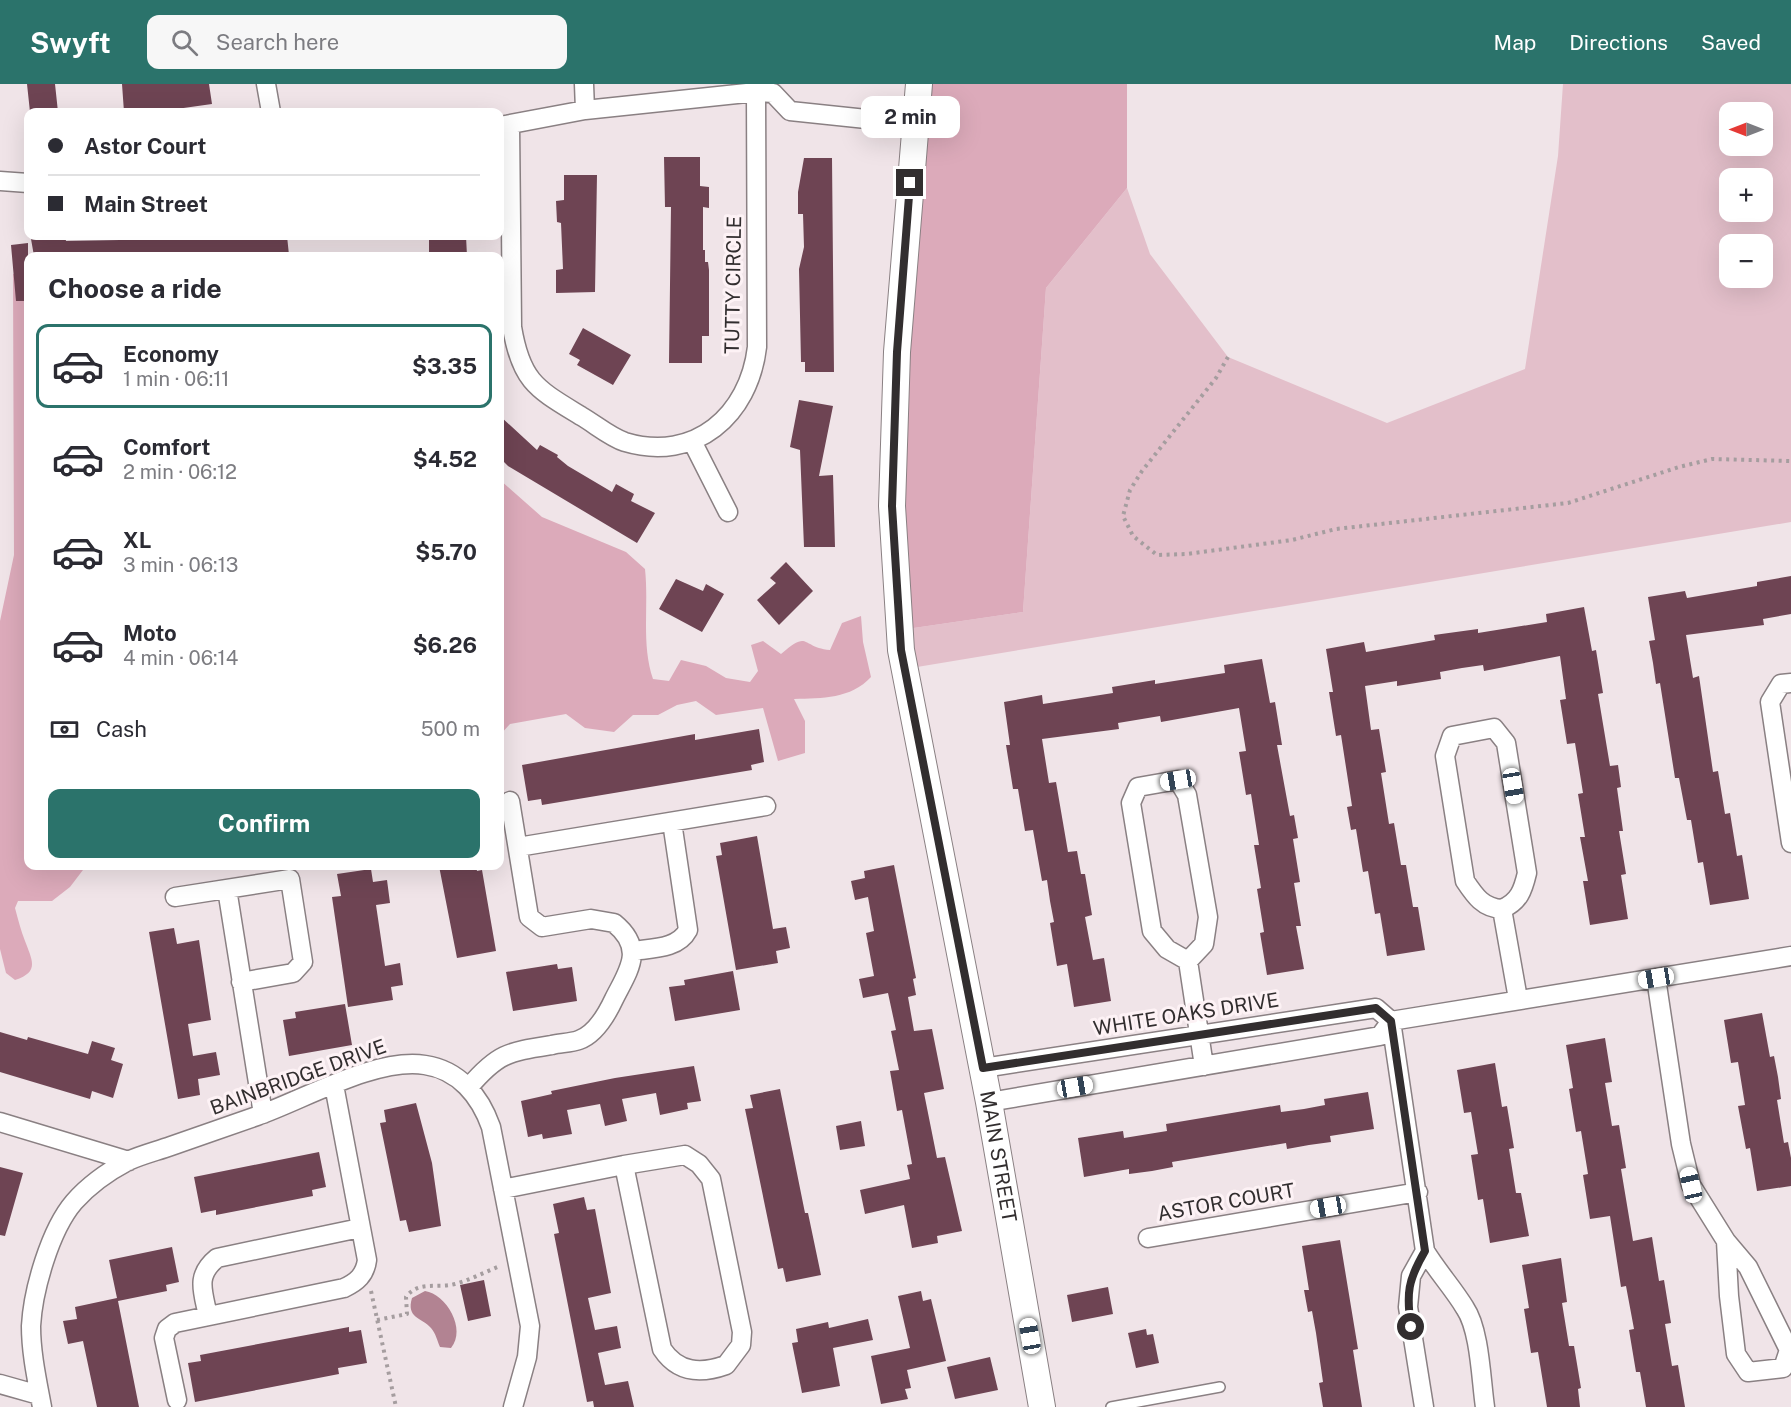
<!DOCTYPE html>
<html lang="en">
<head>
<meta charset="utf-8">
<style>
	:root { --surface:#fff; --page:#f7f7f7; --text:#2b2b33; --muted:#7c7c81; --line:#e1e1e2; --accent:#2b736b }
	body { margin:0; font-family:"Public Sans",sans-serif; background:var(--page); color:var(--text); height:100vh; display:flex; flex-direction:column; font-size:22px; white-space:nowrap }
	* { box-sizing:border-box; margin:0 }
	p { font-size:20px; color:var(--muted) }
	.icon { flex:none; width:33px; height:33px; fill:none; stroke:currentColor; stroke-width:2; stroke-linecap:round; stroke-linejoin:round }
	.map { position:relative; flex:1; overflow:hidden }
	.drawer { position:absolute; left:24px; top:168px; width:480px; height:618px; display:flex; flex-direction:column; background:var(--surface); border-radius:12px; box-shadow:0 6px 24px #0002 }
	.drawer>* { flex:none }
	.banner { position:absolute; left:24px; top:24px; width:480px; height:132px; border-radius:12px; box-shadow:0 6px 24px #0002; display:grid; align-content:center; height:132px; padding:0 24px; background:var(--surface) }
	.needle { width:39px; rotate:270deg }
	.fabs { position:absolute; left:1719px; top:18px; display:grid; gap:12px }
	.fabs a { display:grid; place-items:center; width:54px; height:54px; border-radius:12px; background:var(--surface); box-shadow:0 6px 24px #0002; font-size:30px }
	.end { position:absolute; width:27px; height:27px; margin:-14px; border:8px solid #322e2f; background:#fff; box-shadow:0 0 0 3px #fff }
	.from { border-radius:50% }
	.bubble { position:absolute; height:42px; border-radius:12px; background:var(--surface); box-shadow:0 6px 24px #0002; font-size:20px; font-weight:700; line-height:42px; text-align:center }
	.car { position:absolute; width:18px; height:36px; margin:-18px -9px; border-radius:8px; box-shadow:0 0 4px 2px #0007; background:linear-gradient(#fff 24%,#345 0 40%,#fff 0 76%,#345 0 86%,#fff 0) }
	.banner b { display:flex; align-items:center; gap:21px; height:57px; font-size:22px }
	.banner b+b { border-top:2px solid var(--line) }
	.banner i { width:15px; height:15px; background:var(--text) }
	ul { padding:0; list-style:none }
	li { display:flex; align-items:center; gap:18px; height:84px; margin:0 12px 9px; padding:0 12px; border:3px solid transparent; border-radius:12px }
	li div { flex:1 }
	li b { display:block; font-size:22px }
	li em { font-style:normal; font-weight:700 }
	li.current { border-color:var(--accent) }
	li>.icon { width:54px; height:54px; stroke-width:1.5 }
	h2 { padding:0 24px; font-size:27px; line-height:72px }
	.pay { display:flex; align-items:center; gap:15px; height:66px; padding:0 24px; font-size:22px }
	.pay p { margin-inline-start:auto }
	.primary-button { display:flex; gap:12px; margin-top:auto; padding:12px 24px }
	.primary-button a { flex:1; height:69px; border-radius:12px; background:var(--accent); color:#fff; font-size:24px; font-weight:700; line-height:69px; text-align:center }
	header { display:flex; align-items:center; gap:36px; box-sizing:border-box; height:84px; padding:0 30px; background:var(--accent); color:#fff }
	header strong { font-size:28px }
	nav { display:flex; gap:33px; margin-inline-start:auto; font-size:21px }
	.search { width:420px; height:54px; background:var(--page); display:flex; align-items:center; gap:15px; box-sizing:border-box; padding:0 21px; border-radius:12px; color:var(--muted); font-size:22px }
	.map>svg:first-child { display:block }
	.green { fill:#e3bfca; fill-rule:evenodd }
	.forest { fill:#dcaaba }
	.water { fill:#b28392 }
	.building { fill:#6e4453 }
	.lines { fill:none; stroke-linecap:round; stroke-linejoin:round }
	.lane-casing { stroke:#8a8083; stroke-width:12 }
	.street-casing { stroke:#8a8083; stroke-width:21 }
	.secondary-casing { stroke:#8a8083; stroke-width:28 }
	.path { stroke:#a59d9f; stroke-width:4; stroke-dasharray:3 4.5; stroke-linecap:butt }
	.lane { stroke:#fff; stroke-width:9 }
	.street { stroke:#fff; stroke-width:18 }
	.secondary { stroke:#fff; stroke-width:26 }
	.route { stroke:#322e2f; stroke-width:8 }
	.labels { text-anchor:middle; stroke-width:6; stroke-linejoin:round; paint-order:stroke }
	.street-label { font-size:20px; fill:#322e2f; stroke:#fdf2f5 }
</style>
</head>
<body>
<header>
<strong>Swyft</strong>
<div class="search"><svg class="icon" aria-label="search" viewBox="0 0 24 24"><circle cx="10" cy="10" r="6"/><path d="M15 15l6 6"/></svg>Search here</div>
<nav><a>Map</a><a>Directions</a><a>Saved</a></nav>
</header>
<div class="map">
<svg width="1791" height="1323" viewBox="0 0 1791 1323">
	<rect width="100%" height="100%" fill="#f0e4e8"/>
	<path class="green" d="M1563,0h228v438l-886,147 -5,-39 123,-18 23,-324 81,-100 23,66 78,103 159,66 138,-54 33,-213zM1730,28h32v34h-32zM1730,94h32v34h-32zM1730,160h32v34h-32z"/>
	<path class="forest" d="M919,0h208v104l-81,100 -23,324 -123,18 -8,-124z
		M28,188v594h58l-16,21 -18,14h-34l-3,7c3,11 6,23 10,33 7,19 15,31 -10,39l-9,-7 -6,-24v-328l14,-66 -1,-281z
		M500,396l42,37 84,35 19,17c4,37 -4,75 8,110l16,2 12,-21 25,6 20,12 24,4 8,-11 -7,-26 12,-4 18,13c29,-25 19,-7 49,-4l12,-27 19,-7 2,26 8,35c-20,22 -49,21 -77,22l11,22v32l-27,8 -15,-53 -47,7 -20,-14 -19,4 -19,10h-25l-19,17 -29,-4 -19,-14 -56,10 -10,11z"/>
	<path class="water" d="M425,1207c21,3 42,38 26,57l-11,-1c-3,-7 -4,-13 -9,-19 -10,-11 -25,-10 -19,-30z"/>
	<path class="building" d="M27,0h28l3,28h-28z
		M122,0h87l3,20 -57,8h-31z
		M664,73h36v29l9,1v21l-6,-1v43h2v12h3l1,8v66h-7v27h-33l2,-156h-6z
		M804,74h28l2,214h-29v-10h-4l-2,-93 5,-22 -1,-33h-5v-22z
		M564,91h33l-2,117 -39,1v-23l7,-1 -2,-46 -4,-1 -1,-21 8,-1z
		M43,152h22l1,5 54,-1v-4h167l2,19 -255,1 -3,-17 13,-1z
		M429,152h37l1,20h-38z
		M28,159v58h-12l-5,-56z
		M583,244l48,27 -18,30 -36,-20 3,-5 -11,-6z
		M799,316l34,6 -14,70 14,-1 2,72h-31l-4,-97 -10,-3z
		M500,332l37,34 3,-5 18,10 -1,2 11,9 44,26 4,-8 18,10 -3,7 24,12 -18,30 -129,-77 -8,-8z
		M786,478l27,29 -34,34 -22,-25 19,-17 -6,-5z
		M1791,492v38l-28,5 1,6 -78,10 7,43 6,-2 14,96 5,-1 7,43 5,-1 7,43 5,-1 7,44 -39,6 -7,-43 -5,1 -7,-43h-4l-8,-42h-4l-15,-95 -4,1 -3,-21 -4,-22 6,-1 -7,-43 37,-6 2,7 70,-12v-4z
		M676,495l27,12 3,-7 18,10 -22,38 -43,-23z
		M1584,523l8,44 4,-1 7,43 -5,1 12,72 8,-1 3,22 -4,1 6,43h-4l7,43 -5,1 7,44 -38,6 -7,-44h5l-8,-44h5l-7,-43 5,-1 -8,-50 -8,1 -7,-44 6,-1 -6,-43 -76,15 -1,-6 -21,3 -22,4 1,7 -44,7v-5l-32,5 6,44 8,-1 7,43 -5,1 8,51 5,-1 7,42h5l7,42h5l7,43 -38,6 -7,-43 -5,1 -7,-43 -5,1 -7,-43 -5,1 -4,-23 5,-1 -11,-71 -5,1 -7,-44h4l-7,-43 38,-7 2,10 69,-12 -1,-5 44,-6v4l69,-11 -1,-8z
		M1262,575l8,44 5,-1 7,43h-5l4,22 9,49 4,-1 4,23 -5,1 7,43 -6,1 7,43h-5l8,43 -37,6 -7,-42 4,-1 -7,-43 4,-1 -7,-43h5l-8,-51 -5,1 -7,-43 7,-1 -7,-43 -78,14 -1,-6 -42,7 1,6 -77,10 7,44 7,-1 12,70 9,-1 4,23h4l7,41 -7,2 8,43 11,-2 7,43 -37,6 -7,-43 -10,2 -7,-43 4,-1 -4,-21 -3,-21 -5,1 -9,-51 -8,1 -7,-42h-5l-7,-44h4l-6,-43 38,-7 1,9 70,-11 -1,-6 43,-7v4l70,-11 -1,-8z
		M759,645l5,33 -13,3 1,5 -210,35 -1,-6 -13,2 -6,-36 173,-31v6z
		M757,752l16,93 13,-2 4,21 -14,3 2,12 -42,7 -20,-114 6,-1 -2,-12z
		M894,781l22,113 -3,1 3,16 -8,2 6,34 18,-2 12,60 -20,4 13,65 8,-1 17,74 -25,5 1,7 -26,5 -8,-43 -39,9 -5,-24 50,-11 -3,-14 5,-1 -10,-54 -5,1 -7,-40 9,-1 -8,-39 5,-1 -8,-37 -25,5 -4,-19 15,-3 -8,-43 8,-2 -6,-34 -13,3 -4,-19 14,-3 -1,-7z
		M439,782h37l1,5 5,-1 14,81 -39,7z
		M371,785l2,13 14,-2 3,23 -14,2 9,61 15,-3 3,22 -12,2 2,13 -45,7 -16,-110 9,-1 -4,-22z
		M174,844l3,16 22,-4 12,80 -23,4 5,32 23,-4 4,23 -22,4 2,16 -22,4 -29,-167z
		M557,880l1,5 14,-2 5,34 -64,10 -7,-39z
		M733,887l7,39 -65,11 -6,-34 16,-2 -1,-5z
		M345,920l7,41 -63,11 -6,-36 13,-2 -1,-6z
		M1762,929l8,44 4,-1 4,21 3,22 -4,1 7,43 4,-1 3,16v28l-34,5 -7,-43 -4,1 -8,-43 7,-1 -7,-43 -7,1 -7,-43z
		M0,948l27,8 1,-3 60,17 4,-13 23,7 -4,12 12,4 -10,34 -21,-7 -2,8 -90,-27z
		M1605,954l7,44 -7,1 7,43 7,-1 7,43 -5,1 12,72 19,-4 7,44 5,-1 7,43 -6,1 7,42 6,-1 7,42h-39l-6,-35h-4l-7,-42 5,-1 -8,-43 -5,1 -11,-71 -20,3 -7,-44 5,-1 -7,-43 -5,1 -7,-43 4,-1 -7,-43z
		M1495,979l7,44 5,-1 7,42 -5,1 7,44h5l8,43 -39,7 -7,-44 -5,1 -7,-45 7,-1 -7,-42 -7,1 -7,-43z
		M694,982l7,35 -14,2 1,6 -28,6 -4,-22 -34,6 5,22 -22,5 -5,-22 -33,6 5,24 -29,5 -1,-5 -14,3 -7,-36 31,-7 -1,-3 64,-13z
		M780,1005l25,124h3l13,62 -35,7 -3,-14 -5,1 -33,-160 8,-1 -3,-13z
		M1368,1008l6,37 -44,7 1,6 -22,3 -22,4 -1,-6 -114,19 1,5 -21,4 -23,3v-5l-45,8 -6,-39 45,-7 1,7 43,-7 -1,-7 114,-19 1,7 23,-3 21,-4 -1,-6z
		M416,1019l16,60 9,63 -32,6 -3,-12 -6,1 -20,-98 6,-1 -2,-12z
		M861,1037l4,25 -25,4 -4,-24z
		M319,1068l7,35 -14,3 1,6 -97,19v-5l-15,3 -7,-36z
		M0,1083l23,6 -18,63 -5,-1z
		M584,1113l3,13 8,-1 16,84 -23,5 7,32 22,-4 4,22 -23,5 7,32 23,-4 6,26h-40l-1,-6 -6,1 -33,-168 5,-1 -6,-29z
		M1340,1156l18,109 -5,1 9,57h-39l-4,-24 4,-1 -7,-49 -4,-22 -4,1 -4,-22h5l-7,-44z
		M172,1163l7,35 -13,3 1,6 -49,10 21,106h-42l-14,-66 -15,3 -5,-23 14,-2 -2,-12 42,-9 -8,-38z
		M1561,1174l6,44 -5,1 7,43h5l7,42 -3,1 2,18h-33l-9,-55 -7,1 -7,-44 5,-1 -7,-43z
		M484,1196l7,36 -23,5 -8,-36z
		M1108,1203l5,27 -41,8 -5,-27z
		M921,1207l2,10 8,-2 15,62 -39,9 4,18 -6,1 3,10 -27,5 -10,-48 39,-8 -12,-52z
		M868,1235l5,21 -40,8 7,38 -38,7 -10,-50 6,-1 -2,-13 32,-7 1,6z
		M349,1243v5l12,-2 6,33 -29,5 1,6 -144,28 -7,-39 13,-2 -1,-6z
		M1146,1245l1,6 6,-1 6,29 -23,5 -8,-35z
		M990,1273l8,33 -43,9 -8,-32z"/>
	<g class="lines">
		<defs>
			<path id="lane" d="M1111,1323l109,-20"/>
			<path id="street" d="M266,0l5,28
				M584,0l1,26
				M510,40l2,203c9,55 25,62 69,89 14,8 29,21 44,26 70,21 124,-27 132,-95l-1,-255
				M500,42l85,-16 171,-18 17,1 17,18 124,13
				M0,97l28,2
				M692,357l36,71
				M1791,599l-10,1 -11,18 21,141
				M518,763l248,-41
				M227,805l36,225
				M175,813l115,-18 13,83 -10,11 -52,9
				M1502,825c17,-7 21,-19 25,-36l-21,-130 -12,-15 -42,8 -7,20 20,125c10,15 18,27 37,28l16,90
				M632,867c21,-3 46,-2 56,-21l-16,-108
				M1188,877l16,-17 4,-27 -21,-122 -9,-15 -40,7 -7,16 21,128 15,18 21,12 16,105
				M1656,894l25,166 10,41 35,56 22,26 41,83 -6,18 -35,4 -12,-18 -7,-58 -3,-55
				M983,984l393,-60 15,13 -11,15 -391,66
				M469,1003c29,-34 39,-35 83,-42 8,-2 19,-2 27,-5 17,-6 28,-26 35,-41 14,-28 32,-50 0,-76l-23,-4 -49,8 -13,-10 -19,-116
				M0,1038l129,39
				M503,1105l121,-24 38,184c16,24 39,25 64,16l15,-20 1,-13 -31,-153 -12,-15 -14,-9 -61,10
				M1148,1154l270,-46
				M208,1232c-5,-25 -13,-40 9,-58l143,-30
				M0,1300l39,11
				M177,1316l-13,-62 3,-9 8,-6 169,-35c13,-6 21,-13 23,-28l-33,-175
				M42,1323c-5,-27 -11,-54 -11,-81 2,-36 19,-96 43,-124 14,-16 35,-31 54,-41 13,-6 29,-10 43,-15 29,-10 57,-20 86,-30 46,-16 119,-59 168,-51 34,5 55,31 66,62l39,199 -3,31 -14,50
				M1424,1323l-16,-100 3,-31 14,-25
				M1485,1323c-4,-27 -5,-77 -20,-99 -12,-20 -28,-37 -40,-57l-34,-230 400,-65"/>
			<g id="secondary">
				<path id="s1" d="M919,0l-22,268 -5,154 9,144 88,452 53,305"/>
			</g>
		</defs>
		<use href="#lane" class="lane-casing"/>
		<use href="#street" class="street-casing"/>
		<use href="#secondary" class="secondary-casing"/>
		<path class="path" d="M1228,273l-12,21 -74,93 -12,19 -7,26 10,20 24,19 30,-1 105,-14 44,-11 232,-26 111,-36 33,-8 79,2
			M371,1207l25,116
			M377,1236l30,-6 -1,-17c13,-17 31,-8 49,-13 15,-4 30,-12 45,-18"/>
		<use href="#lane" class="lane"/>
		<use href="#street" class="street"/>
		<use href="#secondary" class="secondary"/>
	</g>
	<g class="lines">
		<path class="route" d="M910,99l-13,169 -5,154 9,144 82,418 393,-60 15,13 34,230c-17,29 -19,42 -14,76"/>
	</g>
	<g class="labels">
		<g class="street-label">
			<text transform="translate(733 201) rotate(-89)" y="7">TUTTY CIRCLE</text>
			<text transform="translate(1186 930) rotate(-9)" y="7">WHITE OAKS DRIVE</text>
			<text transform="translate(298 993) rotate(-20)" y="7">BAINBRIDGE DRIVE</text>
			<text dy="7" stroke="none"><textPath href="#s1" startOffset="1083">MAIN STREET</textPath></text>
			<text transform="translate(1226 1118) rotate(-10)" y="7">ASTOR COURT</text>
		</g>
	</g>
</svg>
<div class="fabs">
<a><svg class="needle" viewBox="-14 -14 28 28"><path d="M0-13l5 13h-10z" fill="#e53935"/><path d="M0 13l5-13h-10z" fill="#7c7c81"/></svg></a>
<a>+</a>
<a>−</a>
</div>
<i class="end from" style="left:1411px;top:1243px"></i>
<i class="end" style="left:910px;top:99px"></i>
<div class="bubble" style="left:861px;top:12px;width:99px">2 min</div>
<i class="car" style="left:1178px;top:696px;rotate:260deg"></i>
<i class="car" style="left:1513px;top:702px;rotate:171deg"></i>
<i class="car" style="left:1656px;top:894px;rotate:261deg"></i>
<i class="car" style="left:1075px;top:1003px;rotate:80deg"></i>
<i class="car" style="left:1691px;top:1101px;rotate:347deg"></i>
<i class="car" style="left:1328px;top:1123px;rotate:260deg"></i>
<i class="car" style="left:1030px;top:1252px;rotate:350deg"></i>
<div class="banner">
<b><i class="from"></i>Astor Court</b>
<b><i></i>Main Street</b>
</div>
<section class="drawer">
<h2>Choose a ride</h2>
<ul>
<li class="current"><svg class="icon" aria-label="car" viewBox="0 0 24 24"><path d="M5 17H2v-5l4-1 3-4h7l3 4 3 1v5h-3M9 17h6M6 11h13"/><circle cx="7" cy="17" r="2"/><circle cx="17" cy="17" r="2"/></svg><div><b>Economy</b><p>1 min · 06:11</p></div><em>$3.35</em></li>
<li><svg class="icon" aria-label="car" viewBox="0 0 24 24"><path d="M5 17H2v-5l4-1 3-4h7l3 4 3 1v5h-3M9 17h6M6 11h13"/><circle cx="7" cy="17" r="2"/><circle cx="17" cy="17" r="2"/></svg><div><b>Comfort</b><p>2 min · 06:12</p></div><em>$4.52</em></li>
<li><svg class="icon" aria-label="car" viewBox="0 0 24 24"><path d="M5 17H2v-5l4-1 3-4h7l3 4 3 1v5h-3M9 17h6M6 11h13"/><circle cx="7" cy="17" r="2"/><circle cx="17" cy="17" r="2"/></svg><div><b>XL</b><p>3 min · 06:13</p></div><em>$5.70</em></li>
<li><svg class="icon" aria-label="car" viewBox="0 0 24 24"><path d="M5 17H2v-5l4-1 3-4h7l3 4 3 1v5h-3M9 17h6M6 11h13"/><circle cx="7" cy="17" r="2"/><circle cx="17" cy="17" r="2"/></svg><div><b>Moto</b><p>4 min · 06:14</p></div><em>$6.26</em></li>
</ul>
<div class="pay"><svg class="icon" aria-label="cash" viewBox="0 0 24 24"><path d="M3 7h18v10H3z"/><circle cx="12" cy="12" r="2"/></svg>Cash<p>500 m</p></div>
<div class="primary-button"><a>Confirm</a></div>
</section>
</div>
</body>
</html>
